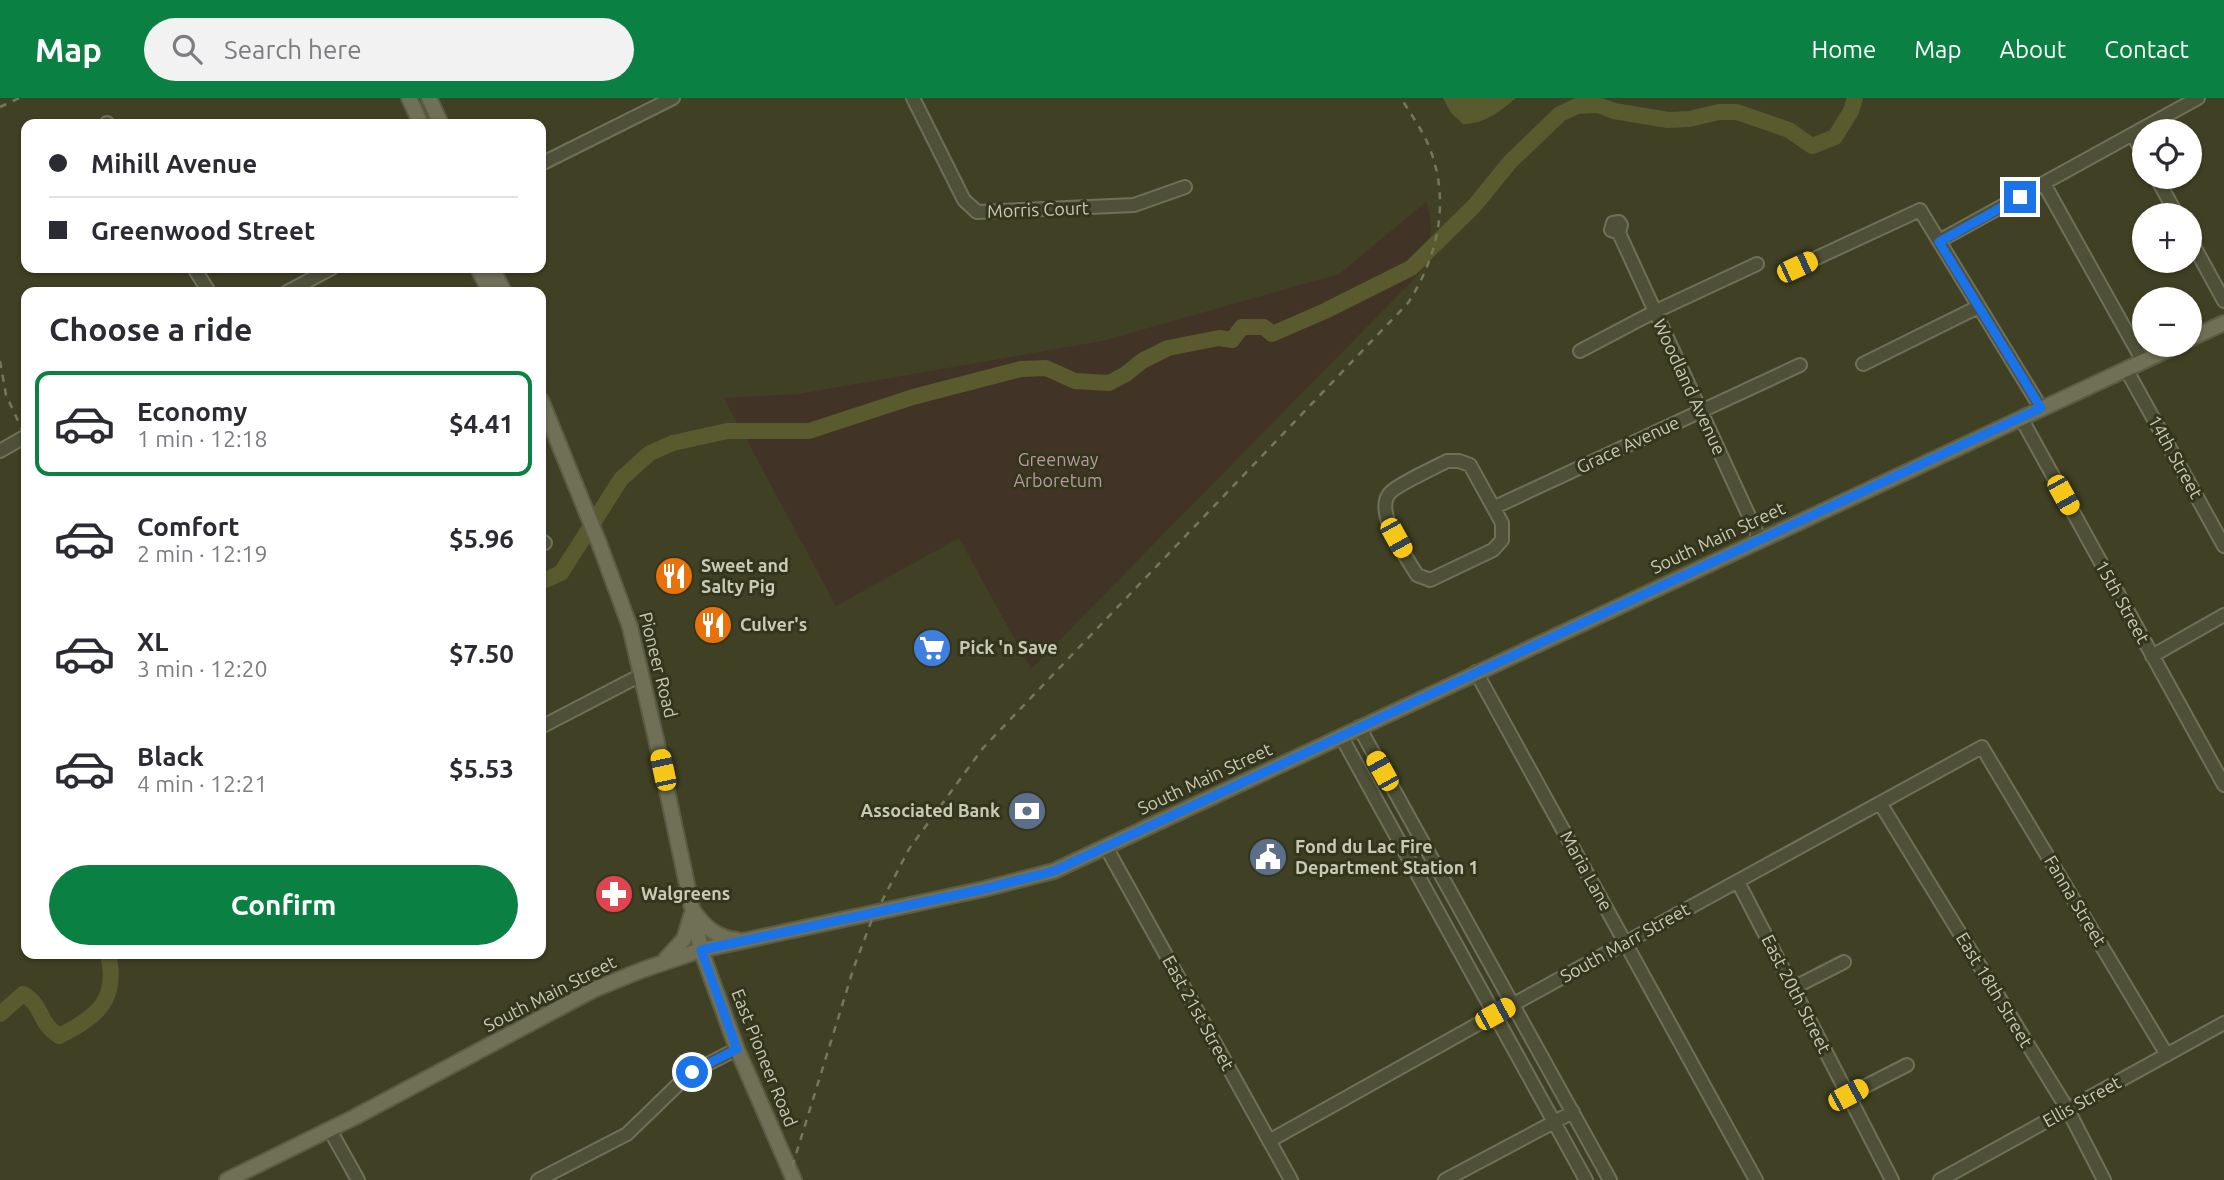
<!DOCTYPE html>
<html lang="en">
<head>
<meta charset="utf-8">
<style>
	:root { --surface:#fff; --page:#f2f2f3; --text:#2b2b33; --muted:#7c7c81; --line:#e1e1e2; --accent:#0b8043 }
	body { margin:0; font-family:Ubuntu,sans-serif; background:var(--page); color:var(--text); height:100vh; display:flex; flex-direction:column; font-size:26px; white-space:nowrap }
	* { box-sizing:border-box; margin:0 }
	p { font-size:23px; color:var(--muted) }
	.icon { flex:none; width:38px; height:38px; fill:none; stroke:currentColor; stroke-width:2; stroke-linecap:round; stroke-linejoin:round }
	.map { position:relative; flex:1; overflow:hidden }
	.details { position:absolute; left:21px; top:189px; width:525px; height:672px; display:flex; flex-direction:column; background:var(--surface); border-radius:14px; box-shadow:0 2px 5px #0004 }
	.details>* { flex:none }
	.hud { position:absolute; left:21px; top:21px; width:525px; height:154px; border-radius:14px; box-shadow:0 2px 5px #0004; display:grid; align-content:center; height:154px; padding:0 28px; background:var(--surface) }
	.tools { position:absolute; left:2132px; top:21px; display:grid; gap:14px }
	.tools a { display:grid; place-items:center; width:70px; height:70px; border-radius:50%; background:var(--surface); box-shadow:0 2px 5px #0004; font-size:35px }
	.end { position:absolute; width:32px; height:32px; margin:-16px; border:9px solid #1a73e8; background:#fff; box-shadow:0 0 0 4px #fff }
	.from { border-radius:50% }
	.car { position:absolute; width:21px; height:42px; margin:-21px -10px; border-radius:9px; box-shadow:0 0 5px 2px #0007; background:linear-gradient(#f5c518 24%,#345 0 40%,#f5c518 0 76%,#345 0 86%,#f5c518 0) }
	.hud b { display:flex; align-items:center; gap:24px; height:66px; font-size:26px }
	.hud b+b { border-top:2px solid var(--line) }
	.hud i { width:18px; height:18px; background:var(--text) }
	ul { padding:0; list-style:none }
	li { display:flex; align-items:center; gap:21px; height:105px; margin:0 14px 10px; padding:0 14px; border:4px solid transparent; border-radius:14px }
	li div { flex:1 }
	li b { display:block; font-size:26px }
	li em { font-style:normal; font-weight:600 }
	li.on { border-color:var(--accent) }
	li>.icon { width:63px; height:63px; stroke-width:1.5 }
	h2 { padding:0 28px; font-size:32px; line-height:84px }
	.cta { display:flex; gap:14px; margin-top:auto; padding:14px 28px }
	.cta a { flex:1; height:80px; border-radius:42px; background:var(--accent); color:#fff; font-size:28px; font-weight:600; line-height:80px; text-align:center }
	header { display:flex; align-items:center; gap:42px; box-sizing:border-box; height:98px; padding:0 35px; background:var(--accent); color:#fff }
	header strong { font-size:33px }
	nav { display:flex; gap:38px; margin-inline-start:auto; font-size:24px }
	.search { width:490px; height:63px; background:var(--page); display:flex; align-items:center; gap:18px; box-sizing:border-box; padding:0 24px; border-radius:38px; color:var(--muted); font-size:26px }
	.map>svg:first-child { display:block }
	.green { fill:#413426 }
	.water { fill:#595a2d }
	.lines { fill:none; stroke-linecap:round; stroke-linejoin:round }
	.river { stroke:#595a2d; stroke-width:16 }
	.minor-casing { stroke:#6f7059; stroke-width:16 }
	.major-casing { stroke:#5b5c44; stroke-width:18 }
	.minor { stroke:#4f5038; stroke-width:12 }
	.major { stroke:#6f7056; stroke-width:14 }
	.rail { stroke:#76775a; stroke-width:2.5; stroke-dasharray:7 7; stroke-linecap:butt }
	.route { stroke:#1a73e8; stroke-width:9 }
	.labels { text-anchor:middle; stroke-width:6; stroke-linejoin:round; paint-order:stroke }
	.street-label { font-size:18px; fill:#c9cab4; stroke:#34351d }
	.park-label { font-size:18px; fill:#ba97a3; stroke:#34351d }
	.poi-label { font-size:18px; font-weight:bold; fill:#c9cab4; stroke:#34351d; text-anchor:start }
</style>
</head>
<body>
<header>
<strong>Map</strong>
<div class="search"><svg class="icon" aria-label="search" viewBox="0 0 24 24"><circle cx="10" cy="10" r="6"/><path d="M15 15l6 6"/></svg>Search here</div>
<nav><a>Home</a><a>Map</a><a>About</a><a>Contact</a></nav>
</header>
<div class="map">
<svg width="2224" height="1082" viewBox="0 0 2224 1082">
	<rect width="100%" height="100%" fill="#404024"/>
	<path class="green" d="M1426,104c10,25 4,58 -13,78l-382,389 -72,-131 -123,68 -112,-208 74,-4 304,-53 237,-67z"/>
	<path class="water" d="M1443,0h73c-19,15 -29,25 -53,26l-12,-11z"/>
	<g class="lines">
		<path class="river" d="M541,484l20,-9 60,-94 29,-26 23,-10 54,-12h82l104,-34 108,-28 25,-1 29,13 34,2 17,-9 16,-13 26,-13 51,-10 13,2 10,-13h22l8,7 53,-23 86,-43 64,-63 35,-43 50,-48 17,-8 21,-1 16,6 54,9 21,-1 30,-7h18l52,18 23,16 23,-9 16,-26 4,-13
			M0,916l23,-20c21,12 15,29 36,42 38,-19 60,-36 49,-82"/>
		<defs>
			<path id="minor" d="M913,0l51,102 13,12 157,-7 51,-18
				M107,25l1,1
				M2133,37l11,20
				M541,66l132,-66
				M2156,79l21,38
				M2044,86l99,177
				M1619,135l-8,-3 2,-7 6,-1 2,3 -2,8 141,307
				M2189,139l35,64
				M1939,143l259,-143
				M1797,169l123,-57 121,198
				M194,170l15,24
				M287,194l45,-24
				M1580,253l74,-39 103,-48
				M1863,266l115,-57
				M2126,271l98,177
				M2021,320l203,367
				M0,353l26,-15
				M1447,363h12l11,4 32,58v17l-9,10 -63,30 -13,-5c-10,-17 -44,-64 -27,-82 6,-8 46,-26 57,-32z
				M1495,409l305,-142
				M541,442l4,3
				M2152,558l72,-41
				M1476,574l280,508
				M541,629l100,-52
				M1359,629l251,453
				M1341,638l245,444
				M1880,705l188,307 36,70
				M1106,749l185,333
				M1738,784l154,298
				M1793,890l51,-26
				M1848,997l59,-30
				M330,1032l28,50
				M1269,1043l243,-136 470,-258 185,308
				M538,1082l89,-46 63,-61 47,-24
				M1445,1082l128,-68
				M1940,1082l284,-157"/>
			<path id="major" d="M409,0l12,26
				M429,0l12,26
				M478,170l12,24
				M492,170l12,24
				M2189,241l35,-16
				M541,302l58,143 31,84 26,112 45,211 36,99 57,131
				M694,814c11,15 23,26 43,28
				M665,862l19,-21 7,-23
				M227,1082l128,-63 238,-127 49,-20 59,-20 283,-61 70,-18 1124,-526"/>
		</defs>
		<use href="#minor" class="minor-casing"/>
		<use href="#major" class="major-casing"/>
		<use href="#minor" class="minor"/>
		<use href="#major" class="major"/>
		<path class="rail" d="M0,9l19,-9
			M0,263l6,34 20,43
			M788,1082l66,-213 17,-45 38,-73 74,-101 425,-445c31,-48 43,-105 20,-159 -7,-16 -18,-31 -27,-46"/>
	</g>
	<g class="lines">
		<path class="route" d="M692,974l45,-23 -36,-99 283,-61 70,-18 987,-463 -102,-166 81,-45"/>
	</g>
	<defs>
		<symbol id="restaurant-disc" viewBox="-11 -11 22 22"><circle r="9.5" fill="#e8710a" stroke="#34351d"/><path d="M-5-6h1v4h1v-4h1v4h1v-4h1v5L-1.5 .5V6h-2V.5L-5-1ZM5-6V6H3V1.5H1.5Q1.5-4 5-6Z" fill="#fff"/></symbol>
		<symbol id="supermarket-disc" viewBox="-11 -11 22 22"><circle r="9.5" fill="#3f7fe0" stroke="#34351d"/><path d="M-6-5.5h2.5l.6 2H6L4.5 2H-2.5L-4.4-4H-6ZM-1.5 3.2a1.3 1.3 0 1 0 .1 0ZM3 3.2a1.3 1.3 0 1 0 .1 0Z" fill="#fff"/></symbol>
		<symbol id="bank-disc" viewBox="-11 -11 22 22"><circle r="9.5" fill="#5c6f8a" stroke="#34351d"/><path d="M-6-4H6V4H-6ZM0-2.3a2.3 2.3 0 1 0 0 4.6a2.3 2.3 0 1 0 0-4.6Z" fill="#fff"/></symbol>
		<symbol id="civic-disc" viewBox="-11 -11 22 22"><circle r="9.5" fill="#5c6f8a" stroke="#34351d"/><path d="M-.6-6.5H3V-4.5H.6V-3L4-1V1h2V6H-6V1h2V-1L-.6-3ZM-1.2 2.5V6h2.4V2.5Z" fill="#fff"/></symbol>
		<symbol id="pharmacy-disc" viewBox="-11 -11 22 22"><circle r="9.5" fill="#e0444e" stroke="#34351d"/><path d="M-2-6h4v4h4v4h-4v4h-4v-4h-4v-4h4Z" fill="#fff"/></symbol>
	</defs>
	<g fill-rule="evenodd">
		<use href="#restaurant-disc" x="652" y="456" width="44" height="44"/>
		<use href="#restaurant-disc" x="691" y="505" width="44" height="44"/>
		<use href="#supermarket-disc" x="910" y="528" width="44" height="44"/>
		<use href="#bank-disc" x="1005" y="691" width="44" height="44"/>
		<use href="#civic-disc" x="1246" y="737" width="44" height="44"/>
		<use href="#pharmacy-disc" x="592" y="774" width="44" height="44"/>
	</g>
	<g class="labels">
		<g class="street-label">
			<text transform="translate(1038 112) rotate(-2)" y="6">Morris Court</text>
			<text transform="translate(1689 289) rotate(65)" y="6">Woodland Avenue</text>
			<text transform="translate(1628 347) rotate(-25)" y="6">Grace Avenue</text>
			<text transform="translate(2175 359) rotate(61)" y="6">14th Street</text>
			<text transform="translate(1718 440) rotate(-25)" y="6">South Main Street</text>
			<text transform="translate(2122 504) rotate(61)" y="6">15th Street</text>
			<text transform="translate(658 567) rotate(76)" y="6">Pioneer Road</text>
			<text transform="translate(1205 681) rotate(-25)" y="6">South Main Street</text>
			<text transform="translate(1586 773) rotate(61)" y="6">Maria Lane</text>
			<text transform="translate(2075 803) rotate(59)" y="6">Fanna Street</text>
			<text transform="translate(1625 845) rotate(-29)" y="6">South Marr Street</text>
			<text transform="translate(1994 892) rotate(59)" y="6">East 18th Street</text>
			<text transform="translate(550 896) rotate(-27)" y="6">South Main Street</text>
			<text transform="translate(1796 896) rotate(63)" y="6">East 20th Street</text>
			<text transform="translate(1198 915) rotate(61)" y="6">East 21st Street</text>
			<text transform="translate(764 960) rotate(68)" y="6">East Pioneer Road</text>
			<text transform="translate(2082 1004) rotate(-29)" y="6">Ellis Street</text>
		</g>
		<g class="park-label">
			<text x="1058" y="368">Greenway<tspan x="1058" dy="21">Arboretum</tspan></text>
		</g>
		<g class="poi-label">
			<text x="701" y="474">Sweet and<tspan x="701" dy="21">Salty Pig</tspan></text>
			<text x="740" y="533">Culver's</text>
			<text x="959" y="556">Pick 'n Save</text>
			<text x="1000" y="719" text-anchor="end">Associated Bank</text>
			<text x="1295" y="755">Fond du Lac Fire<tspan x="1295" dy="21">Department Station 1</tspan></text>
			<text x="641" y="802">Walgreens</text>
		</g>
	</g>
</svg>
<div class="tools">
<a><svg class="icon" aria-label="locate" viewBox="0 0 24 24"><circle cx="12" cy="12" r="6"/><path d="M12 2v4M12 18v4M2 12h4M18 12h4"/></svg></a>
<a>+</a>
<a>−</a>
</div>
<i class="end from" style="left:692px;top:974px"></i>
<i class="end" style="left:2020px;top:99px"></i>
<i class="car" style="left:1797px;top:169px;rotate:65deg"></i>
<i class="car" style="left:2063px;top:397px;rotate:151deg"></i>
<i class="car" style="left:1396px;top:440px;rotate:151deg"></i>
<i class="car" style="left:663px;top:672px;rotate:348deg"></i>
<i class="car" style="left:1382px;top:673px;rotate:331deg"></i>
<i class="car" style="left:1495px;top:916px;rotate:61deg"></i>
<i class="car" style="left:1848px;top:997px;rotate:62deg"></i>
<div class="hud">
<b><i class="from"></i>Mihill Avenue</b>
<b><i></i>Greenwood Street</b>
</div>
<section class="details">
<h2>Choose a ride</h2>
<ul>
<li class="on"><svg class="icon" aria-label="car" viewBox="0 0 24 24"><path d="M5 17H2v-5l4-1 3-4h7l3 4 3 1v5h-3M9 17h6M6 11h13"/><circle cx="7" cy="17" r="2"/><circle cx="17" cy="17" r="2"/></svg><div><b>Economy</b><p>1 min · 12:18</p></div><em>$4.41</em></li>
<li><svg class="icon" aria-label="car" viewBox="0 0 24 24"><path d="M5 17H2v-5l4-1 3-4h7l3 4 3 1v5h-3M9 17h6M6 11h13"/><circle cx="7" cy="17" r="2"/><circle cx="17" cy="17" r="2"/></svg><div><b>Comfort</b><p>2 min · 12:19</p></div><em>$5.96</em></li>
<li><svg class="icon" aria-label="car" viewBox="0 0 24 24"><path d="M5 17H2v-5l4-1 3-4h7l3 4 3 1v5h-3M9 17h6M6 11h13"/><circle cx="7" cy="17" r="2"/><circle cx="17" cy="17" r="2"/></svg><div><b>XL</b><p>3 min · 12:20</p></div><em>$7.50</em></li>
<li><svg class="icon" aria-label="car" viewBox="0 0 24 24"><path d="M5 17H2v-5l4-1 3-4h7l3 4 3 1v5h-3M9 17h6M6 11h13"/><circle cx="7" cy="17" r="2"/><circle cx="17" cy="17" r="2"/></svg><div><b>Black</b><p>4 min · 12:21</p></div><em>$5.53</em></li>
</ul>
<div class="cta"><a>Confirm</a></div>
</section>
</div>
</body>
</html>
